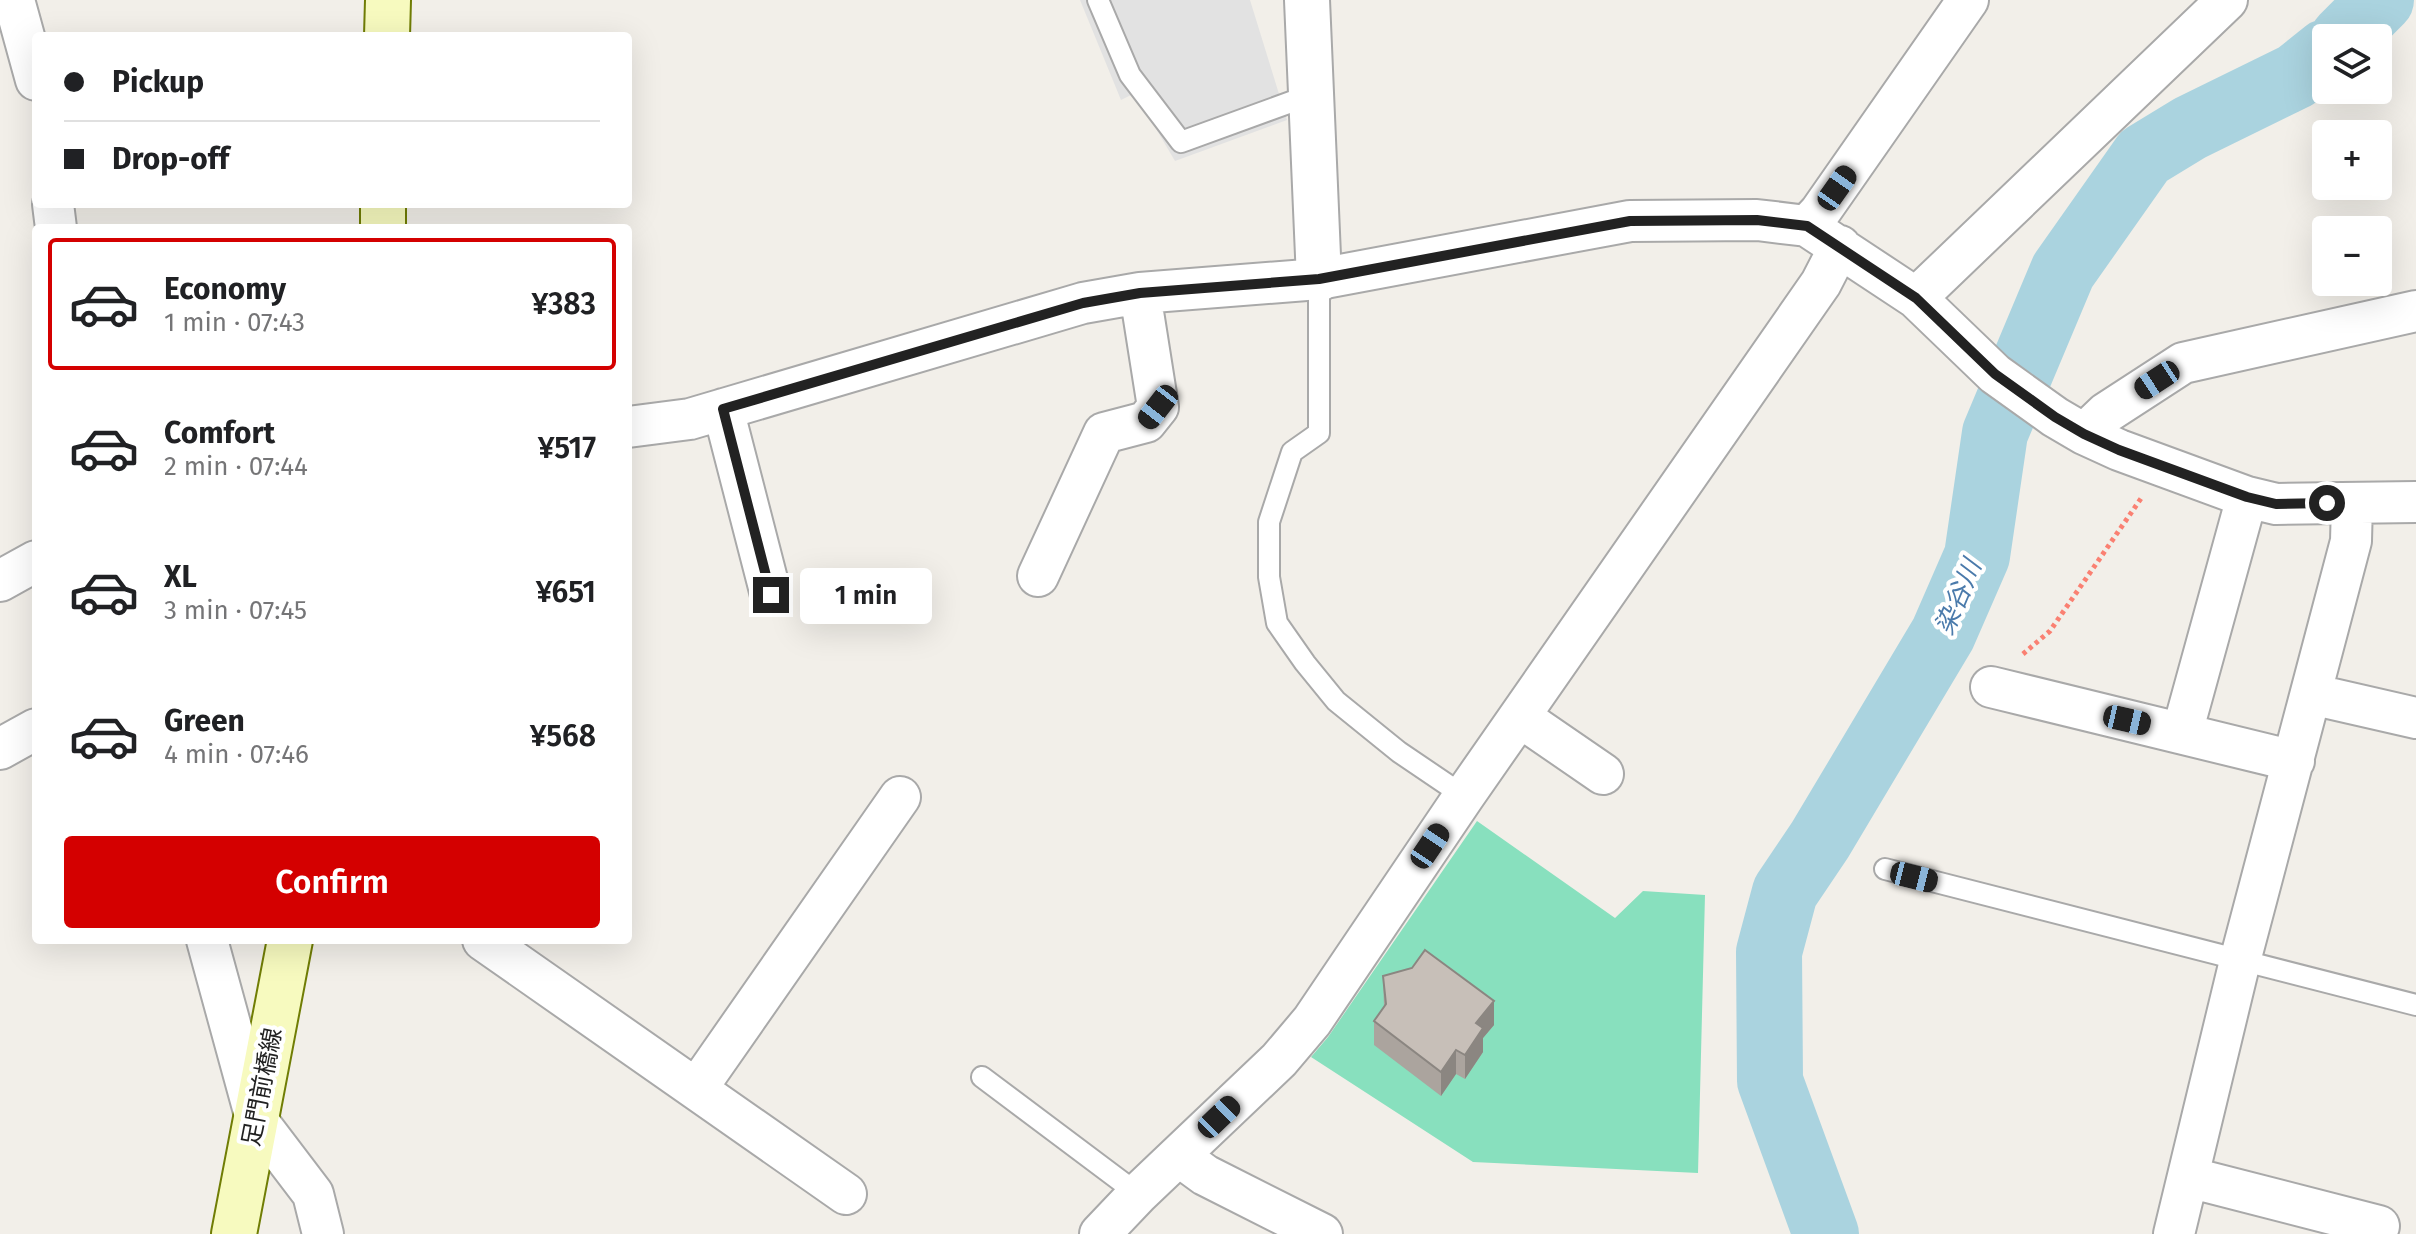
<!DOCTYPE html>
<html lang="en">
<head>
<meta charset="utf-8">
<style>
	:root { --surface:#fff; --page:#f6f6f6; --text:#202124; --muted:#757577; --line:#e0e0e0; --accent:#d40000 }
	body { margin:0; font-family:"Fira Sans","Noto Sans JP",sans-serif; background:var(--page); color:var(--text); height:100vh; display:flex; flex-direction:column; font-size:30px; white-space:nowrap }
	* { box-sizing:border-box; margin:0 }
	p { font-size:26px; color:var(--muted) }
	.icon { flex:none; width:44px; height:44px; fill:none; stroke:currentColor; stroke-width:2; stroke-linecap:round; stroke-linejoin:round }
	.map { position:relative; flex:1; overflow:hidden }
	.sheet { position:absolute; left:32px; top:224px; width:600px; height:720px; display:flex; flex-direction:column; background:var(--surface); border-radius:8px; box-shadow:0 8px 32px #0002 }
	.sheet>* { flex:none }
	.guide { position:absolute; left:32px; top:32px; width:600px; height:176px; border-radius:8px; box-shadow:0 8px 32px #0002; display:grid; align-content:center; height:176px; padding:0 32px; background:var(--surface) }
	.buttons { position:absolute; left:2312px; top:24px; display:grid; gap:16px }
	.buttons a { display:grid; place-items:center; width:80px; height:80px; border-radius:8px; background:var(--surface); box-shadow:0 8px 32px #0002; font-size:40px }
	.end { position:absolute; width:36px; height:36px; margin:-18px; border:10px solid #222; background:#fff; box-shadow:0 0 0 4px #fff }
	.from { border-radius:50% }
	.bubble { position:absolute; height:56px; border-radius:8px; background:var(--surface); box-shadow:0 8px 32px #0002; font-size:26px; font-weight:600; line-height:56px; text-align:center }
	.car { position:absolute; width:24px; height:48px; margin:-24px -12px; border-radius:10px; box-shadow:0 0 6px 2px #0007; background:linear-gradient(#222 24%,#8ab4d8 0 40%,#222 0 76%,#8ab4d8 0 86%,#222 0) }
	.guide b { display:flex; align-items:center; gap:28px; height:76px; font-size:30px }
	.guide b+b { border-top:2px solid var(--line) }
	.guide i { width:20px; height:20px; background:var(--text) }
	ul { padding:14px 0 0; list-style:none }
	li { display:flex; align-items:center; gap:24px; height:132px; margin:0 16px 12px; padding:0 16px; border:4px solid transparent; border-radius:8px }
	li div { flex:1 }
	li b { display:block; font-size:30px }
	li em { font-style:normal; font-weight:600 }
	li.on { border-color:var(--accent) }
	li>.icon { width:72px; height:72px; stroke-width:1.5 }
	.action { display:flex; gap:16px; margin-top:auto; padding:16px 32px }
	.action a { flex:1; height:92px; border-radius:8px; background:var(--accent); color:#fff; font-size:32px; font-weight:600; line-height:92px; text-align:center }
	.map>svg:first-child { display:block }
	.pitch { fill:#88e0be }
	.parking { fill:#e2e2e2 }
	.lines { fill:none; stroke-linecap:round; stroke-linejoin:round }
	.river { stroke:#aad3df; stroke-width:66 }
	.service-casing { stroke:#a9a9a9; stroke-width:24 }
	.minor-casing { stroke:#a9a9a9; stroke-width:44 }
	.tertiary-casing { stroke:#a9a9a9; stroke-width:48 }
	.secondary-casing { stroke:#707d05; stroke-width:48 }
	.path { stroke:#fa8072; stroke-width:5; stroke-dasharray:4 4; stroke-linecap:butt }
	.service { stroke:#fff; stroke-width:20 }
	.minor { stroke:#fff; stroke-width:40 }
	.tertiary { stroke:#fff; stroke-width:44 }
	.secondary { stroke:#f7fabf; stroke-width:44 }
	.wall { fill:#aba49e }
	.shaded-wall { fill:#8b8681 }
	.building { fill:#c7bfb8; stroke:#8b8681; stroke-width:2 }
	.route { stroke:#222; stroke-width:10 }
	.labels { text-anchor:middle; stroke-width:8; stroke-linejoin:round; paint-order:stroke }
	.street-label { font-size:24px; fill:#222; stroke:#fff }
	.water-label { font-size:26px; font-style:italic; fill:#4a7aab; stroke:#fff }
</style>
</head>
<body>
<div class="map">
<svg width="2416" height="1234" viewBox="0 0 2416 1234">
	<rect width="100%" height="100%" fill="#f2efe9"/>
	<path class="pitch" d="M1477,821l138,97 28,-27 62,4 -7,278 -225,-11 -162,-105 17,-20z"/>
	<path class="parking" d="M1080,0h170l37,120 -112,41 -40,-68 -14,7z"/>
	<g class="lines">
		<path class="river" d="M2343,38l38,-38
			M1826,1234l-56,-153 -1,-129 16,-60 35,-52 123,-206 34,-78 18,-123 68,-162 81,-115 46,-28 106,-52 30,-24"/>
		<defs>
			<path id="service" d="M1098,0l32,75 51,67 132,-48
				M1319,279v154l-27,19 -23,70v55l8,46 28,40 31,38 63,51 65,44
				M1885,869l531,136
				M982,1077l156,117"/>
			<path id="minor" d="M14,0l22,80
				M53,204l3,24
				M1807,226l13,-14 148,-212
				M1916,298l311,-298
				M723,409l48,186
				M628,427l62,-8 393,-116 57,-10 179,-14 311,-58 127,-1 50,6 109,72 79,76 60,43 29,17 35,16 128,47 29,7 140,-2
				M2084,434l22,-21 77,-50 233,-52
				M1038,576l66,-143 42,-11 12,-15 -18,-114
				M0,581l36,-20
				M1991,687l303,74
				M2311,694l105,24
				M1520,717l83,57
				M2182,733l65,-236
				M0,749l36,-20
				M207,940l49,179 57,75 10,40
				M483,940l363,254
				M697,1088l203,-291
				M1179,1156l26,19 117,59
				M2188,1177l191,49
				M1100,1234l38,-40 141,-134 33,-39 152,-225 357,-513 19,-37
				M2174,1234l66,-273 111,-420 1,-38"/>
			<path id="tertiary" d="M1307,0l12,279"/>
			<path id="secondary" d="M387,36l1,-36
				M383,228v-24
				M234,1234l56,-294"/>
		</defs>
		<use href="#service" class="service-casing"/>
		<use href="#minor" class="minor-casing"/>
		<use href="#tertiary" class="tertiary-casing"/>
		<use href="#secondary" class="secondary-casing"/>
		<path class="path" d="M2023,654l27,-23 92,-134"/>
		<use href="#service" class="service"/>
		<use href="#minor" class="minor"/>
		<use href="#tertiary" class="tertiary"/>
		<use href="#secondary" class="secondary"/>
	</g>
	<path class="wall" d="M1383,976l111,49 -11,13v14l-18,27 -9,-5 -15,22 -67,-51v-24l10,-14z"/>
	<path class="shaded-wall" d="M1494,1001v24l-11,13v14l-18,27v-24l11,-32z
		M1456,1050v24l-15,22v-24z"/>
	<path class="building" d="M1425,950l69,51 -18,22 7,5 -18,27 -9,-5 -15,22 -67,-51 12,-17 -3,-28 29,-8z"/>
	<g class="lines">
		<path class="route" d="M771,595l-48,-186 360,-106 57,-10 179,-14 311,-58 127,-1 50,6 109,72 79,76 60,43 29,17 35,16 128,47 29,7 51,-1"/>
	</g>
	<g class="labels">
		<g class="street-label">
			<text transform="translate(262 1087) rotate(-79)" y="8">足門前橋線</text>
		</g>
		<g class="water-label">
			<text transform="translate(1958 597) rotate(-67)" y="9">染谷川</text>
		</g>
	</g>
</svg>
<div class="buttons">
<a><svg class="icon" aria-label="layers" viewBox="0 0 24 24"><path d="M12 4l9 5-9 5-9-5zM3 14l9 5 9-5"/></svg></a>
<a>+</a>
<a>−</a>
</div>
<i class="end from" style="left:2327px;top:503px"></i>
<i class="end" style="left:771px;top:595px"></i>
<div class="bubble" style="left:800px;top:568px;width:132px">1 min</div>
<i class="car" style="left:1837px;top:188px;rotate:35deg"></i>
<i class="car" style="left:2157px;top:380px;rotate:237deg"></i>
<i class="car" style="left:1158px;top:407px;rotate:218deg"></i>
<i class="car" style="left:2127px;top:720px;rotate:103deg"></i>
<i class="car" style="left:1430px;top:846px;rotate:34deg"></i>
<i class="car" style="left:1914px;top:877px;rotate:104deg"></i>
<i class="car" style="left:1219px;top:1117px;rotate:46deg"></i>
<div class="guide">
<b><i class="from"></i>Pickup</b>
<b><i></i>Drop-off</b>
</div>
<section class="sheet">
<ul>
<li class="on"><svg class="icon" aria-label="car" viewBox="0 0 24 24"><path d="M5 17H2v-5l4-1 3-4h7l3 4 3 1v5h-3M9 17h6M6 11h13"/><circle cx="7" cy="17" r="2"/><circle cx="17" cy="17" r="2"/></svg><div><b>Economy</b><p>1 min · 07:43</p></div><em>¥383</em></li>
<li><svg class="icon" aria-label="car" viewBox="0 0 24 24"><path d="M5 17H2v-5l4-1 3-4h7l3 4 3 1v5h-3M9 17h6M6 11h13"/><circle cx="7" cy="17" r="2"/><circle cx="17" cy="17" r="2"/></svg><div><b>Comfort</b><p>2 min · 07:44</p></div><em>¥517</em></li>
<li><svg class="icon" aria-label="car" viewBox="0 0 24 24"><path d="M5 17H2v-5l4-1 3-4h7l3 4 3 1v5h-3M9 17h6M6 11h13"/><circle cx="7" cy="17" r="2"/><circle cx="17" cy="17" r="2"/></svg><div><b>XL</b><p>3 min · 07:45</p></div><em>¥651</em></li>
<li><svg class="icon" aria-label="car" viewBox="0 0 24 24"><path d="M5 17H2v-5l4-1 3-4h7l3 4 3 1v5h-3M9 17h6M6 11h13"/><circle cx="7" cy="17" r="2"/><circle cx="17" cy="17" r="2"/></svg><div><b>Green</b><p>4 min · 07:46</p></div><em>¥568</em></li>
</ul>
<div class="action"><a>Confirm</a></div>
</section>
</div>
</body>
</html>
